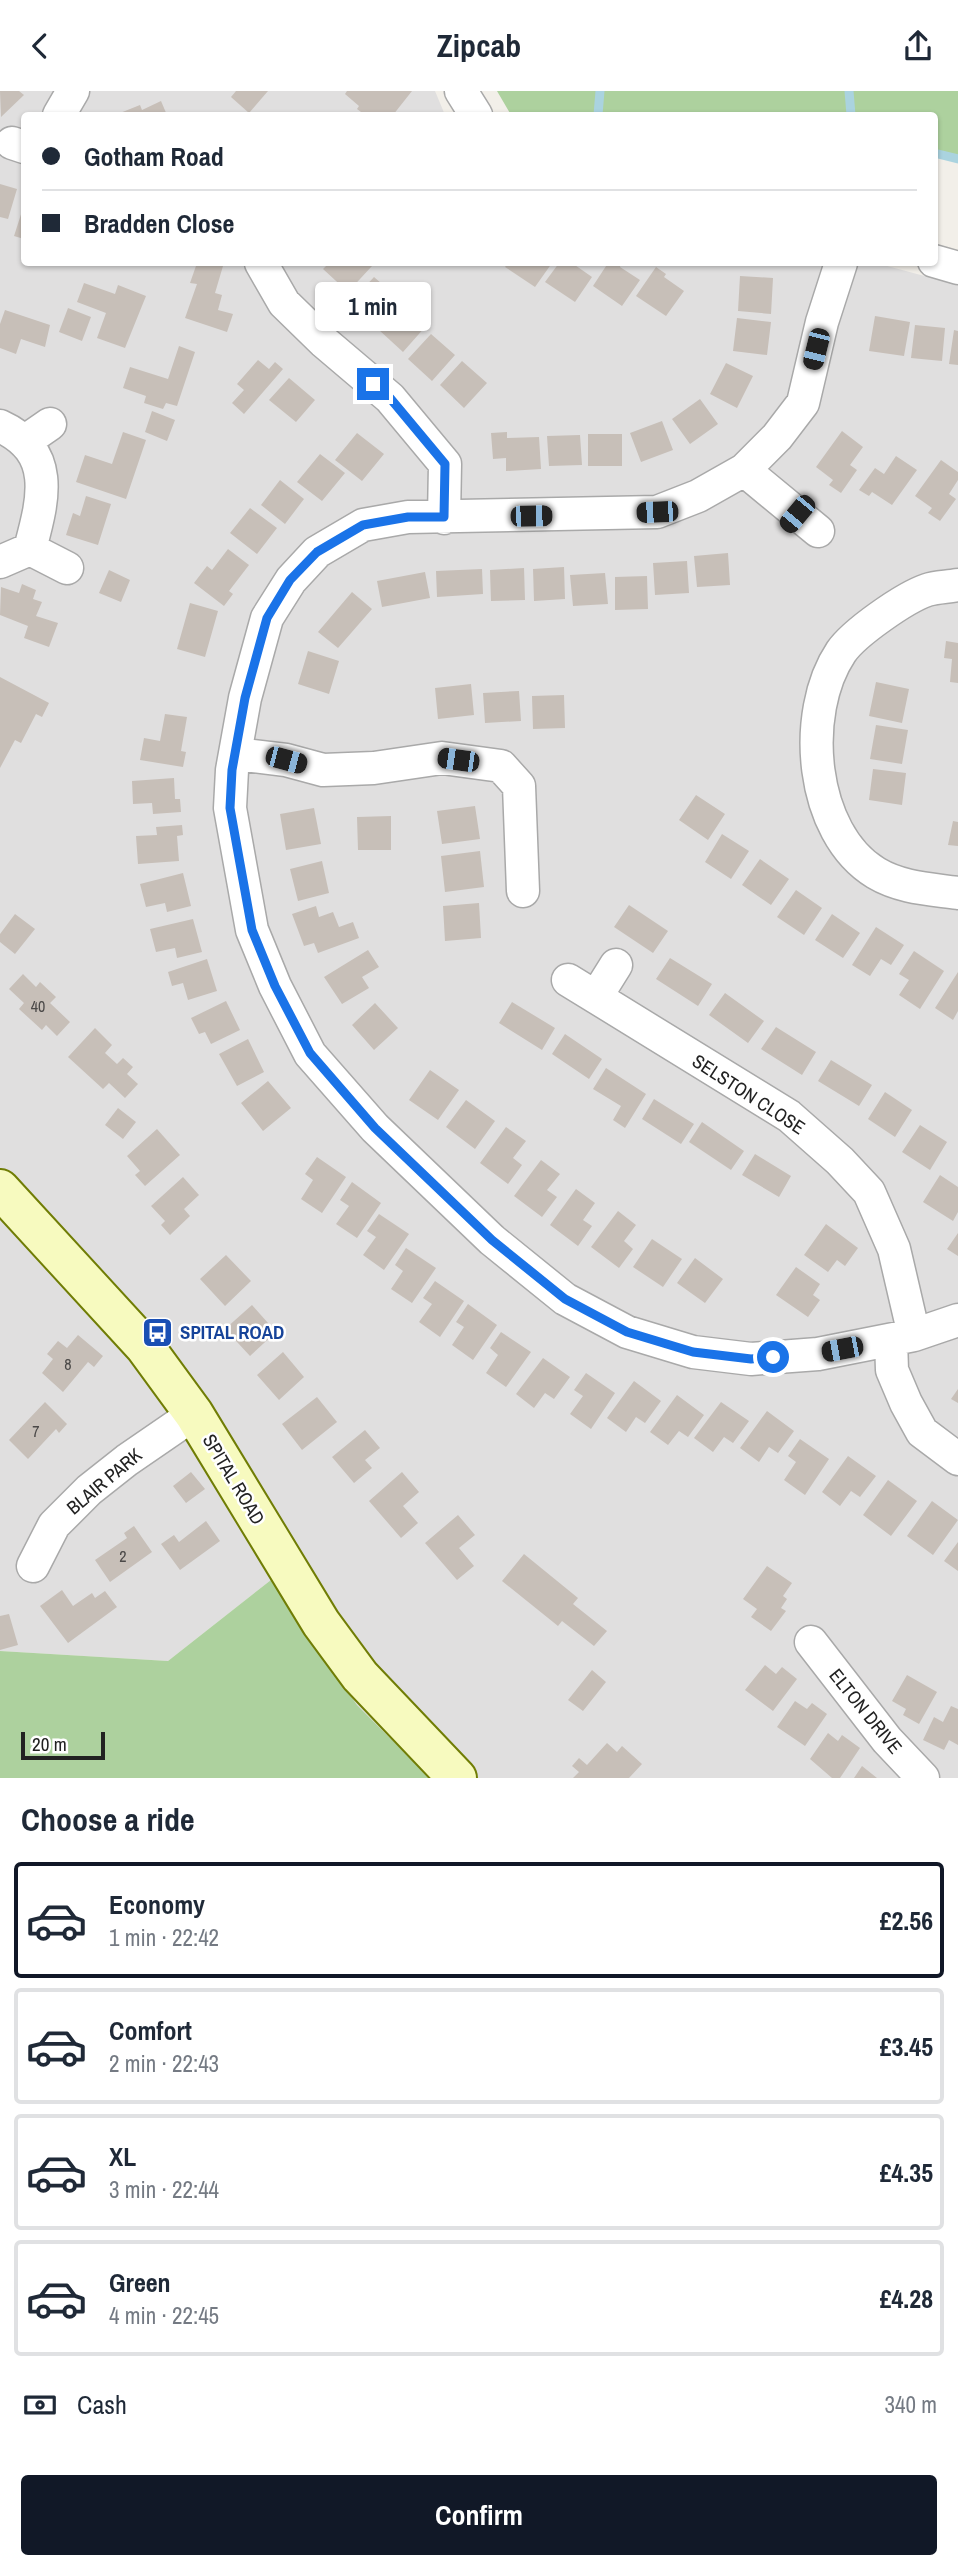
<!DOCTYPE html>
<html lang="en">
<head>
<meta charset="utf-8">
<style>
	:root { --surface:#fff; --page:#f2f2f3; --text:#1f2937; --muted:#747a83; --line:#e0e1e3; --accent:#111827 }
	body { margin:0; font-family:"Archivo Narrow",sans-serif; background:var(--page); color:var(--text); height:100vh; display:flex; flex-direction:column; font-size:26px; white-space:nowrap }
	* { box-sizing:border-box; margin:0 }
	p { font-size:23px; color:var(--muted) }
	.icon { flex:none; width:38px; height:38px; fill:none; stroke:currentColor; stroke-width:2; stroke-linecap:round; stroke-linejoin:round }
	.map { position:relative; height:1687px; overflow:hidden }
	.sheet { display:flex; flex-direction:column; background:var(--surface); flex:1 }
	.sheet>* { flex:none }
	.hud { position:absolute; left:21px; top:21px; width:917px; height:154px; border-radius:7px; box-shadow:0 2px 5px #0004; display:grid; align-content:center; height:154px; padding:0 21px; background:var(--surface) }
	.scale { position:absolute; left:21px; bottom:18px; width:84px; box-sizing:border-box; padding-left:7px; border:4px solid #222; border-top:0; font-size:19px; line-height:24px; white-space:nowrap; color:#222; -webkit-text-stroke:5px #fff; paint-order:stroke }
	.end { position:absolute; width:32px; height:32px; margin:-16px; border:9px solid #1a73e8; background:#fff; box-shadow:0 0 0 4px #fff }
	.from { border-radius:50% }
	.bubble { position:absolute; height:49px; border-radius:7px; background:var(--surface); box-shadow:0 2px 5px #0004; font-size:23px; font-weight:800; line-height:49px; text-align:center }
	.car { position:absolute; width:21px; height:42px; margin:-21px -10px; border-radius:9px; box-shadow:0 0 5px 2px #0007; background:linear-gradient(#222 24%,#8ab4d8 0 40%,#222 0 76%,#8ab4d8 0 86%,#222 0) }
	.hud b { display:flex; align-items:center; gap:24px; height:66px; font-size:26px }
	.hud b+b { border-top:2px solid var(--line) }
	.hud i { width:18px; height:18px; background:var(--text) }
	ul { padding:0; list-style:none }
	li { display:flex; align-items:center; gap:21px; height:116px; margin:0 14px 10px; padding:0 7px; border:4px solid var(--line); border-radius:7px }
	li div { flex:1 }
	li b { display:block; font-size:26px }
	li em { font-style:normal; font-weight:800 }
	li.current { border-color:var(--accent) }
	li>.icon { width:63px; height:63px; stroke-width:1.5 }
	h2 { padding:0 21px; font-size:32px; line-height:84px }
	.pay { display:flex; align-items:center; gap:18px; height:77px; padding:0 21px; font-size:26px }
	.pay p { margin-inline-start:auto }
	.cta { display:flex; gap:14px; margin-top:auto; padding:14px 21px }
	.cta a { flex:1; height:80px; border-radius:7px; background:var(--accent); color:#fff; font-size:28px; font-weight:800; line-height:80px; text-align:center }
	header { display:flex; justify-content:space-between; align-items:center; height:91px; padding:0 21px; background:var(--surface); font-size:32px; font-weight:800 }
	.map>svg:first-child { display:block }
	.residential { fill:#e0dfdf }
	.forest { fill:#add19e }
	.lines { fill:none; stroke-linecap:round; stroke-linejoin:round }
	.stream { stroke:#aad3df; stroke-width:9 }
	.building { fill:#c7bfb8 }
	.street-casing { stroke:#a9a9a9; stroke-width:35 }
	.secondary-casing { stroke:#707d05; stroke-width:42 }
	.street { stroke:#fff; stroke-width:32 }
	.secondary { stroke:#f7fabf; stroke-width:38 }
	.route { stroke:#1a73e8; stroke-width:9 }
	.labels { text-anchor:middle; stroke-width:5; stroke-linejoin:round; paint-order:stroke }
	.number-label { font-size:16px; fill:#4b4948 }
	.street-label { font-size:19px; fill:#222; stroke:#fff }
	.transit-label { font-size:19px; font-weight:bold; fill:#164399; stroke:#fff; text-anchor:start }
</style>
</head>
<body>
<header><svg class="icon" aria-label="back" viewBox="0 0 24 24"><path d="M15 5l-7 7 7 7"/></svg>Zipcab<svg class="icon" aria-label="share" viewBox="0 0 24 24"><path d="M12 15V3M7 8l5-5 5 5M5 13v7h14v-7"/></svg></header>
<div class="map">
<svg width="958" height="1687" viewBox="0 0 958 1687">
	<rect width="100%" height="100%" fill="#f2efe9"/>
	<path class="residential" d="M0,0h435l10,24h-421v148h852l82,22v1493h-528l-73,-73 -86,-125 -103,81 -168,-10z"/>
	<path class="forest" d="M497,0h461v68l-23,-6 -1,-38h-423z
		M271,1489l86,125 73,73h-430v-127l168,10z"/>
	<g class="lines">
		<path class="stream" d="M849,0l2,24
			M598,24l2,-24
			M934,62l24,6"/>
	</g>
	<path class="building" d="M0,0h19l5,4 -23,22z
		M236,0h32l-19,22 -18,-16z
		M347,0h65l-19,24h-28l-8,-6 2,-3 -14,-12z
		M161,10l6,14h-46l-1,-2 20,-8 2,5z
		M0,93l17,5 -9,30 -8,-2z
		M24,114v34l-10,-3z
		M197,172h14l12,3 -8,27 7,2 -4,15 15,4 -6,18 -42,-14 12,-34 -7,-1z
		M329,172h38l5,3 -24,26 -25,-23z
		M508,172h44l-17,24 -30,-20z
		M559,172h13l20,14 -17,25 -30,-20z
		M608,172h13l-1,4 20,13 -18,26 -29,-20z
		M656,176l10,7 -2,3 20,14 -18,25 -30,-20z
		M740,185l33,2 -2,36 -33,-3z
		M374,186l23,20 -25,28 -23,-21z
		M84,192l31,11 3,-9 28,11 -21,52 -28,-10 9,-25 -29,-11z
		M401,214l25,21 -23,26 -24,-22z
		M68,217l23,9 -9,24 -23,-9z
		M5,219l45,15 -5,22 -24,-8 -5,15 -16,-6v-24z
		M875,225l35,6 -6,34 -35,-5z
		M737,227l34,4 -4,33 -34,-4z
		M915,234l30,3 -3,33 -31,-3z
		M954,239l4,1v34l-9,-1z
		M431,243l24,21 -23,26 -24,-22z
		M179,255l16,6 -18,54 -11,-3 -3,6 -19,-6 2,-7 -23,-8 7,-21 38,12z
		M258,269l11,9 6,-7 8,7 -39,45 -12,-11 12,-13 -7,-6z
		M462,270l25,22 -23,25 -24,-23z
		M726,272l27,13 -16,32 -27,-14z
		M289,287l26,22 -19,22 -27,-22z
		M700,308l18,25 -28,20 -18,-25z
		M152,320l23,9 -8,21 -22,-9z
		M662,330l11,29 -32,12 -11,-29z
		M842,340l21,16 -13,18 7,5 -16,23 -12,-8 4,-5 -17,-13z
		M123,341l23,8 -20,59 -50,-17 9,-27 27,9z
		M507,341v6l32,-1 2,32 -35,2v-13l-13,1 -2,-26z
		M357,342l27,21 -22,27 -27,-21z
		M588,343h34v32h-34z
		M580,344l2,30 -33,1 -2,-30z
		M320,363l25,19 -23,28 -25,-19z
		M896,365l21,14 -25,35 -20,-13 -3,4 -10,-6 16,-22 9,6z
		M941,369l17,12v8l-9,14 7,5 -16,22 -12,-8 4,-5 -17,-12z
		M280,389l24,19 -19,25 -24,-19z
		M86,405l25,8 -13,41 -32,-10 7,-22 7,3z
		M250,417l27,20 -20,26 -27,-21z
		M228,458l21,16 -20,26 4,3 -9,12 -30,-23 13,-17 5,4z
		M728,462l2,32 -33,2 -3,-31z
		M687,470l2,32 -34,2 -2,-32z
		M564,476l1,32 -31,2 -1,-32z
		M524,477l1,32 -34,1 -1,-31z
		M482,478l1,25 -46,3 -1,-26z
		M109,479l21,10 -9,22 -22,-9z
		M425,481l5,26 -48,9 -5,-26z
		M605,482l3,31 -35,2 -3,-31z
		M647,485l1,33 -33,1v-33z
		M22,493l14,6 -3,9 9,3 -6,14 22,7 -9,24 -25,-9 4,-12 -28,-11 1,-28 18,6z
		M352,501l20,17 -34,39 -20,-16z
		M190,512l28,8 -13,46 -28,-8z
		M946,550l12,2v40l-8,-1 2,-23 -8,-1z
		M308,560l31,10 -10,33 -31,-10z
		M0,586l49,26 -7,14 -6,-3 -15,29 -6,-3 -15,28z
		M876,591l33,7 -7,34 -33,-7z
		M471,593l3,31 -36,4 -3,-31z
		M519,600l2,30 -36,2 -2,-30z
		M564,604l1,33 -32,1 -1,-33z
		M165,623l22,3 -6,34 5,1 -3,15 -43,-7 4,-22 16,3z
		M876,634l32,5 -6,34 -32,-5z
		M873,678l33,4 -4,32 -33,-5z
		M174,687l1,21h5l1,13 -28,2 -1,-11 -19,1 -1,-23z
		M696,704l29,19 -17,26 -29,-20z
		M475,715l5,33 -38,5 -5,-33z
		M314,717l7,36 -35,6 -6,-36z
		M391,725v34h-33l-1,-33z
		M953,730l5,1v24l-10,-1z
		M182,734l1,10 -6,1 2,25 -41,3 -2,-28 21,-1 -1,-8z
		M722,743l27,17 -18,28 -26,-17z
		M480,760l4,36 -39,5 -4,-36z
		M760,768l29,20 -18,26 -29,-20z
		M322,770l7,32 -31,8 -8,-32z
		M183,782l8,33 -24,6 -2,-9 -19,4 -6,-23z
		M796,799l26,18 -18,27 -27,-18z
		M479,812l2,35 -36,3 -2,-35z
		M629,814l39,26 -15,22 -39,-26z
		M316,815l3,11 14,-5 6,15 14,-5 6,16 -41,15 -4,-10 -10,3 -12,-32z
		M15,823l20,15 -20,25 -15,-12v-8z
		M832,823l28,19 -17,25 -28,-18z
		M193,828l9,33 -25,6 -2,-10 -19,4 -6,-23z
		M876,836l28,18 -13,20 -10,-6 -11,17 -18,-11z
		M368,859l11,17 -17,10 7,11 -27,16 -18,-27z
		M914,860l30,20 -24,38 -21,-14 10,-15 -10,-6z
		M670,867l42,26 -14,22 -42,-27z
		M207,868l10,32 -29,9 -5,-17 -11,3 -4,-14z
		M958,881v39l-5,9 -18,-12z
		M23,883l13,13 4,-5 16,15 -6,6 20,19 -13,14 -11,-11 -4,5 -23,-21 5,-6 -15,-14z
		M725,902l39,28 -16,22 -39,-28z
		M226,910l14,29 -29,14 -6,-12 -6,2 -8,-16z
		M512,911l43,26 -13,22 -43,-27z
		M375,912l23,25 -24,22 -22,-25z
		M776,936l40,25 -14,23 -41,-26z
		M95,937l17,17 -7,8 12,11 6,-6 10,9 -6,7 11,10 -13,14 -16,-15 -6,6 -35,-32z
		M565,943l37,25 -13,20 -37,-25z
		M248,948l16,33 -27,14 -18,-32z
		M831,969l41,25 -13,21 -41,-25z
		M606,977l40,26 -21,34 -12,-8 8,-14 -28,-17z
		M430,979l29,20 -21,30 -29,-20z
		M268,990l23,27 -28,23 -22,-28z
		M885,1001l27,18 -17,27 -27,-18z
		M654,1008l40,25 -13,20 -39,-25z
		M466,1009l29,21 -20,28 -29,-22z
		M118,1017l18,14 -13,17 -18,-14z
		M702,1031l42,29 -13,19 -42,-28z
		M920,1034l27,17 -17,28 -28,-18z
		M506,1036l20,14 -13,17 9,7 -14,19 -28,-21z
		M157,1038l23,26 -35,31 -10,-11 5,-4 -13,-15z
		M755,1063l36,22 -12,21 -37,-22z
		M317,1066l29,20 -24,36 -21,-14 12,-19 -8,-6z
		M541,1069l19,14 -13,16 10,7 -15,20 -28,-21z
		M940,1084l18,12v25l-5,9 -30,-19z
		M183,1086l16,18 -15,14 6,7 -20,19 -9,-10 4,-4 -14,-15z
		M352,1091l29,21 -24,35 -21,-14 13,-18 -9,-6z
		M576,1098l19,14 -12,17 9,6 -14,20 -28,-21z
		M618,1120l18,14 -12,16 9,8 -14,19 -28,-21z
		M379,1123l30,20 -25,36 -21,-15 13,-18 -9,-6z
		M826,1133l32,24 -13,18 -8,-6 -9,12 -24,-17z
		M958,1142v23l-11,-7z
		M652,1148l30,20 -19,28 -30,-20z
		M406,1157l30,20 -24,35 -21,-14 12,-18 -8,-6z
		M226,1164l25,26 -26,25 -25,-27z
		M695,1167l28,21 -18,24 -28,-20z
		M796,1176l24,17 -7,11 7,5 -12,17 -32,-22z
		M435,1190l29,20 -24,36 -21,-15 13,-18 -9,-6z
		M468,1213l29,21 -24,35 -21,-15 12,-18 -8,-5z
		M252,1214l24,27 -26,24 -25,-27z
		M501,1241l30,20 -25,35 -20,-14 12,-18 -8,-7z
		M78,1244l25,21 -9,11 -6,-5 -25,30 -21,-19 11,-14 -6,-5 11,-13 9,7z
		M283,1261l21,25 -25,23 -22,-25z
		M543,1267l27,19 -16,22 -9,-6 -11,15 -18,-14z
		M586,1282l29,20 -24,36 -21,-15 13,-18 -9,-6z
		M634,1290l27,20 -16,22 -9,-6 -10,15 -19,-14z
		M958,1298v14l-7,-4z
		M677,1304l27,20 -16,22 -9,-6 -11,14 -18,-13z
		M317,1306l20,25 -35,28 -20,-26z
		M45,1311l22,22 -8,9 -3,-4 -28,30 -19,-19z
		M721,1311l28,19 -16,22 -9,-6 -11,15 -19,-14z
		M767,1320l27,20 -16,22 -9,-6 -10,15 -19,-14z
		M365,1339l15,18 -15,12 7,8 -18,15 -22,-26z
		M800,1348l29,20 -24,36 -21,-15 12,-18 -8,-6z
		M848,1365l28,20 -16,21 -9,-6 -11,15 -18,-14z
		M191,1381l14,17 -19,14 -13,-17z
		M402,1381l17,20 -16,14 15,17 -17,15 -32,-37z
		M888,1389l29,21 -26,35 -28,-21z
		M932,1410l26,19 -25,35 -26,-19z
		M458,1424l17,20 -16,13 15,18 -17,14 -32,-37z
		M206,1430l14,20 -40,29 -19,-26 13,-9 5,7z
		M134,1435l18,26 -42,30 -15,-22 32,-22 -3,-5z
		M958,1451v29l-14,-10z
		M524,1463l54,44 -5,6 34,27 -13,15 -32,-25 -4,5 -56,-45z
		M767,1475l25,17 -9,13 4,3 -6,9 5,3 -15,20 -20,-14 6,-8 -14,-10z
		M62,1499l11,16 19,-13 3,5 10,-7 12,16 -49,36 -28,-37z
		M9,1523l9,31 -18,5v-34z
		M765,1574l11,9 6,-7 15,12 -24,32 -28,-21z
		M592,1579l14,12 -23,29 -15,-11z
		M907,1584l30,17 -18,32 -16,-9 3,-6 -14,-8z
		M795,1610l12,8 5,-6 15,11 -22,32 -28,-19z
		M951,1615l7,3v36l-9,-5 -5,10 -21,-10 11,-23 9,5z
		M828,1642l10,8 4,-6 18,13 -20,30h-8l-22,-19z
		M607,1652l10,9 5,-6 20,18 -13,14h-56l6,-6 -7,-6 7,-8 8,7z
		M862,1675l15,12h-23z"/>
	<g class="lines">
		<defs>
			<path id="street" d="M461,0l15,24
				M59,24l14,-24
				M12,52l12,4
				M934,170l24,7
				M261,172l23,40 40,39 66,56 55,66 -1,54
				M841,172l-19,59 -19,81 -26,34 -33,33 -46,26 -41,16 -249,5 -45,8 -46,27 -26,28 -24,38 -22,80 -13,72 -2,38 22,122 23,56 35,68 65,74 117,112 73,59 62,33 66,20 58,7 67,-5 96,-19 44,-15
				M0,335c57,26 43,74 30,123
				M24,351l26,-18
				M744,379l74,61
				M0,471l30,-13 37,19
				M958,494c-10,2 -22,2 -31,5 -23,8 -73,43 -86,62 -41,61 -31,181 35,221 25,15 54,16 82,20
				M235,663l51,6 37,10 51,-2 68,-10 59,8 18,20 4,105
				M568,889l221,136 51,45 29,31 25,57 20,86
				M596,906l20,-32
				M891,1249l1,30 14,33 16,29 36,27
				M33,1475l21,-41 35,-35 38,-30 67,-46
				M811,1551l76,98 36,38"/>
			<path id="secondary" d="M0,1098l145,158 49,67 127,209 39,53 97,102"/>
		</defs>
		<use href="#street" class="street-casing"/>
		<use href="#secondary" class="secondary-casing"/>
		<use href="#street" class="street"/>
		<use href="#secondary" class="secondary"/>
	</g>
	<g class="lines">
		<path class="route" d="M373,293l17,14 55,66 -1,53h-36l-45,8 -46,27 -27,28 -23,38 -22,80 -13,72 -2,38 22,122 23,56 35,67 65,75 117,112 73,59 62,33 66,20 58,7 22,-2"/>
	</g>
	<defs>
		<symbol id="bus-square" viewBox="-11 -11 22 22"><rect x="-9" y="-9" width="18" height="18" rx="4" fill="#1a4fb4" stroke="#fff"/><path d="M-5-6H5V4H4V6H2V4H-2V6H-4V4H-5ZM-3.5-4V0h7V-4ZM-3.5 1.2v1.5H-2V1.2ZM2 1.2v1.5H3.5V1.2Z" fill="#fff"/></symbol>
	</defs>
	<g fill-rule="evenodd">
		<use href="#bus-square" x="140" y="1224" width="35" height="35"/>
	</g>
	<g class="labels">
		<g class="number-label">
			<text x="38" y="921">40</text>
			<text x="68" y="1279">8</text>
			<text x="36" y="1346">7</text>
			<text x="123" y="1471">2</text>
		</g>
		<g class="street-label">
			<text transform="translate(749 1003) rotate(33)" y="7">SELSTON CLOSE</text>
			<text transform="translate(234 1388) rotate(59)" y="7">SPITAL ROAD</text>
			<text transform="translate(104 1390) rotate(-40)" y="7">BLAIR PARK</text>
			<text transform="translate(866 1620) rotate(51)" y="7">ELTON DRIVE</text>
		</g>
		<g class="transit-label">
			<text x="180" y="1248">SPITAL ROAD</text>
		</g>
	</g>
</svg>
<div class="scale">20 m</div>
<i class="end from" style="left:773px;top:1266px"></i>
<i class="end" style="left:373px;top:293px"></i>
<div class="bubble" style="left:315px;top:191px;width:116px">1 min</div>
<i class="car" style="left:816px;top:258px;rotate:194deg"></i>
<i class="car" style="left:657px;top:421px;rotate:268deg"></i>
<i class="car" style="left:797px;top:423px;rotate:220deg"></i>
<i class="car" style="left:531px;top:425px;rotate:89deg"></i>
<i class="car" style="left:286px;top:669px;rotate:105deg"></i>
<i class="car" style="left:458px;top:669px;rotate:278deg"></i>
<i class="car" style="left:842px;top:1258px;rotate:259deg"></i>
<div class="hud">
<b><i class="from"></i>Gotham Road</b>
<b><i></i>Bradden Close</b>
</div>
</div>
<section class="sheet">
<h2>Choose a ride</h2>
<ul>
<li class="current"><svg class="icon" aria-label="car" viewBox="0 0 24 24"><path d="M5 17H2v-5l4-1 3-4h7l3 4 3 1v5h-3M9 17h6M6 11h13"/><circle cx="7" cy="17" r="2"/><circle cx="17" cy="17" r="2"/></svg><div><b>Economy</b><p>1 min · 22:42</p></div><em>£2.56</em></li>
<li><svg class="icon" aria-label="car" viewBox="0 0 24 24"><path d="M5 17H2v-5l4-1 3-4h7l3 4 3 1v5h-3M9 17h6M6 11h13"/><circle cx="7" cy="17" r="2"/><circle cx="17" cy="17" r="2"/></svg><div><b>Comfort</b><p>2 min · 22:43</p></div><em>£3.45</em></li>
<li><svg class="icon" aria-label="car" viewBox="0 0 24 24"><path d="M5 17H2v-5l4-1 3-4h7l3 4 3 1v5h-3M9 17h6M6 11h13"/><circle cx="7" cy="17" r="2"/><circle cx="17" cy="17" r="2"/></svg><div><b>XL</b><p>3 min · 22:44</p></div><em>£4.35</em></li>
<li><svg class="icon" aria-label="car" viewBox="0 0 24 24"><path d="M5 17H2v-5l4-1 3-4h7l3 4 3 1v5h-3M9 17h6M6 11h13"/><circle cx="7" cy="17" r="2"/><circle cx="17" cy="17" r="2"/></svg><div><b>Green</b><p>4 min · 22:45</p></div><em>£4.28</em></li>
</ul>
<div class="pay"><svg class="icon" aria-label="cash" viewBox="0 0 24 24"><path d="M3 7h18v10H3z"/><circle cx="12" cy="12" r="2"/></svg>Cash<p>340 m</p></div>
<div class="cta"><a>Confirm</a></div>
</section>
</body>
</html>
